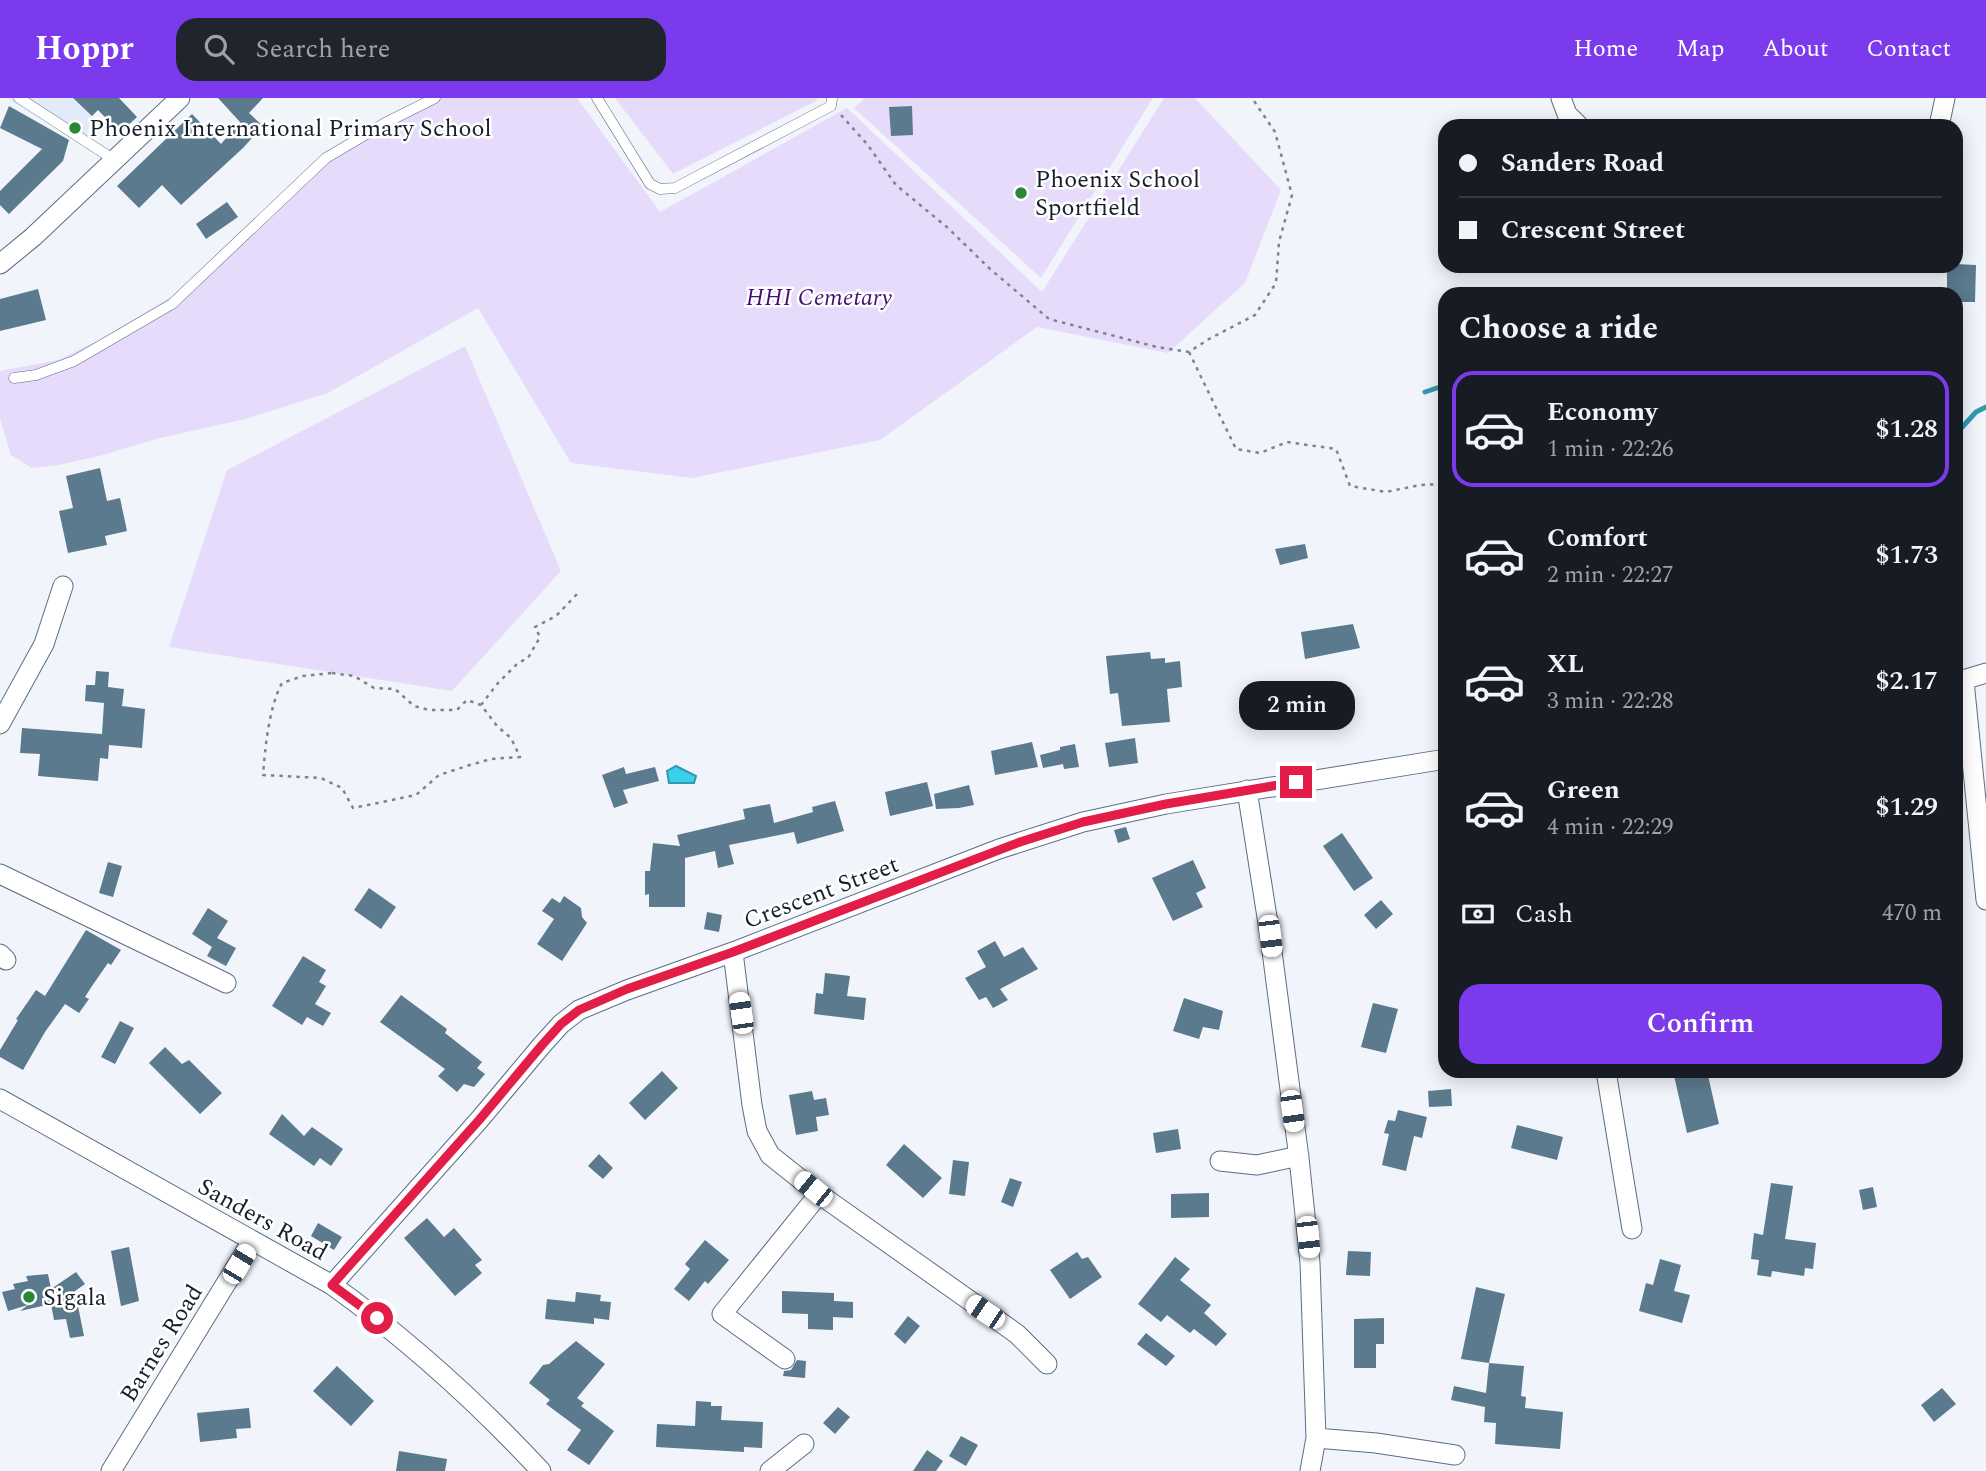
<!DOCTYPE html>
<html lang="en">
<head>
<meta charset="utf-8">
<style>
	:root { --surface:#171b24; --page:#20242c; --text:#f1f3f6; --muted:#9ea1a6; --line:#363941; --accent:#7c3aed }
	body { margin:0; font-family:Spectral,serif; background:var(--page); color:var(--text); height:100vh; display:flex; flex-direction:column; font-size:26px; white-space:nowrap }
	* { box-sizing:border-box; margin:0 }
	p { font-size:23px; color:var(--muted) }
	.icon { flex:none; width:38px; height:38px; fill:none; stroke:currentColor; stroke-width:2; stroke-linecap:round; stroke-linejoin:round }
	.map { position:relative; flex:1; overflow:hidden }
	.panel { position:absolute; left:1438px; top:189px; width:525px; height:791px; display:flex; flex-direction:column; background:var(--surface); border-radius:21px; box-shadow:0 4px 18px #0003 }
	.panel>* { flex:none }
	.guide { position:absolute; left:1438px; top:21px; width:525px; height:154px; border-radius:21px; box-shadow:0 4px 18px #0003; display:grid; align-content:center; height:154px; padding:0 21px; background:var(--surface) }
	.end { position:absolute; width:32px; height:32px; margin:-16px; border:9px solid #e11d48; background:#fff; box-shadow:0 0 0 4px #fff }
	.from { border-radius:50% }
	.bubble { position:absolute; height:49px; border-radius:21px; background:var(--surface); box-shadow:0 4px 18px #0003; font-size:23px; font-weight:600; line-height:49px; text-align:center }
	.car { position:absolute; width:21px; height:42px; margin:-21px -10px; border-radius:9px; box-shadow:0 0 5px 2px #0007; background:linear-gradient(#fff 24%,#345 0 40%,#fff 0 76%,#345 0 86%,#fff 0) }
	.guide b { display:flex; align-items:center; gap:24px; height:66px; font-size:26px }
	.guide b+b { border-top:2px solid var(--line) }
	.guide i { width:18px; height:18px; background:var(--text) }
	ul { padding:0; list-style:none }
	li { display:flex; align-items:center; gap:21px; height:116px; margin:0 14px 10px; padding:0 7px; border:4px solid transparent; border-radius:21px }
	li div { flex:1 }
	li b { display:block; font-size:26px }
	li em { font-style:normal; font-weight:600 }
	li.selected { border-color:var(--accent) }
	li>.icon { width:63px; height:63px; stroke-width:1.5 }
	h2 { padding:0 21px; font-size:32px; line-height:84px }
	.pay { display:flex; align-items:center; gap:18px; height:77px; padding:0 21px; font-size:26px }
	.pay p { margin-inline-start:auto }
	.cta { display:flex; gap:14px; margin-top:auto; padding:14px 21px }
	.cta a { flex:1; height:80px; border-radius:21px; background:var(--accent); color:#fff; font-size:28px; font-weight:600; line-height:80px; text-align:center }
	header { display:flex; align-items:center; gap:42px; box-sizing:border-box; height:98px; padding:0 35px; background:var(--accent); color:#fff }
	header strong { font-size:33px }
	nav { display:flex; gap:38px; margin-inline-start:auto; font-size:24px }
	.search { width:490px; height:63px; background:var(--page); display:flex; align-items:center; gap:18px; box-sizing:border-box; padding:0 24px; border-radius:21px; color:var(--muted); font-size:26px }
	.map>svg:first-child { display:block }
	.built { fill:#e1ebf9 }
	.green { fill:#e7dbfc }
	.water { fill:#3ccfea; stroke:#319ab0; stroke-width:2 }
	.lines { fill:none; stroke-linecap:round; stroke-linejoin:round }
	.stream { stroke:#319ab0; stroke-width:5 }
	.building { fill:#5b7a8d }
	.lane-casing { stroke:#5b6d86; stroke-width:11 }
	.street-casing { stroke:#5b6d86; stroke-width:21 }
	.path { stroke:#7e838c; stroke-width:2.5; stroke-dasharray:3.5 5; stroke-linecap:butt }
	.lane { stroke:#fff; stroke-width:10 }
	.street { stroke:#fff; stroke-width:19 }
	.route { stroke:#e11d48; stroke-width:9 }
	.poi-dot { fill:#2a8739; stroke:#fff; stroke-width:2.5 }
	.labels { text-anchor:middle; stroke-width:5; stroke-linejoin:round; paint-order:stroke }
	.poi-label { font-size:24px; fill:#181f2a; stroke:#fff; text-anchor:start }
	.park-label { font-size:24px; font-style:italic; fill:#451074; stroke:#fff }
	.street-label { font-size:24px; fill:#181f2a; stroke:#fff }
</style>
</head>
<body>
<header>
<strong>Hoppr</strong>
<div class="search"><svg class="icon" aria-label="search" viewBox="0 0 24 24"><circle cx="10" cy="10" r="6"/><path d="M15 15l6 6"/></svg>Search here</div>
<nav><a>Home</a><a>Map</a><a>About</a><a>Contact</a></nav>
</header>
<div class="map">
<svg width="1986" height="1373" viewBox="0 0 1986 1373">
	<rect width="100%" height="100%" fill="#f1f5fb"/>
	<path class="built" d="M5,0h92l-12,42z"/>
	<path class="green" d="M430,0h147l83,114 187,-104 195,184 122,-194h31l86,92 -36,93 -77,70 -131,-26 -157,113 -188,38 -121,-15 -93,-155 -150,85 -83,26 -89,20 -53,16 -45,10 -26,3 -21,-13 -11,-36v-48l58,-11 43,-21 73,-44 151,-139z
		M615,0h201l2,2 -145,74z
		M865,0h288l-112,180 -187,-170z
		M465,248l96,225 -109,120 -283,-44 58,-177z"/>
	<path class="water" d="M676,668l20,10 -2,7h-25l-2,-12z"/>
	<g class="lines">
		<path class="stream" d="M1425,294l21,-7
			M1956,336l20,-22 10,-5"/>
	</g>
	<path class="building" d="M73,0h46l18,19 -17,16 -22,-23 -6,6z
		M218,0h45l-14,15 14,13 -20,22 -62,57 -19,-20 -23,23 -22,-22 75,-72 29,30 19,-22z
		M9,8l60,34 -6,21 -54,53 -9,-9v-14l42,-42 -42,-21z
		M912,8l1,29 -22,1 -2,-29z
		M227,104l11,15 -32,22 -10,-15z
		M1956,166l20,1 -1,37h-19v-8h-9v-28z
		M38,191l8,31 -46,11v-32z
		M100,370l7,33 13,-3 7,33 -22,5 2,9 -39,8 -9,-42 14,-3 -7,-32z
		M1305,446l3,14 -28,7 -5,-16z
		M1353,526l7,24 -55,11 -4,-27z
		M1150,554l1,7 14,-1v5l15,-2 2,26 -15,2 3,33 -48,4 -4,-33 -8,1 -4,-38z
		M96,573l13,1 -1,15 16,2 -2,17 23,3 -3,39 -33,-3 -1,14 -8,-1 -2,23 -60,-5 2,-22 -20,-1 2,-25 80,6 2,-31 -19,-2 1,-16h9z
		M1135,640l3,25 -29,4 -4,-24z
		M1032,644l6,25 -43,8 -4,-24z
		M1075,646l4,23 -15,2 -1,-5 -20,4 -3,-13 20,-5v-3z
		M624,669l2,7 29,-7 4,14 -36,9 5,13 -14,5 -12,-33z
		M927,684l6,24 -43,10 -5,-24z
		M969,687l5,20 -15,3 -23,1 -2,-15z
		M835,703l9,30 -47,13 -3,-12 -65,13 5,19 -16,4 -3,-17 -30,7v49h-36v-13l-4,1v-24h5l3,-28 27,3 -3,-11 68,-16 -2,-10 27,-5 4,19 39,-11 -1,-5z
		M1126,729l4,12 -12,4 -4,-13z
		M1342,735l31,45 -19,13 -31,-45z
		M1193,762l13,28 -10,5 7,14 -30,14 -21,-43z
		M108,764l14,4 -9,31 -14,-4z
		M369,790l27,19 -15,22 -27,-19z
		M564,798l17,12 1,9 5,6 -25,38 -25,-17 17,-25 -12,-8 10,-13 8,5z
		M1381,802l12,14 -17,15 -12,-14z
		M208,810l20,13 -11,17 19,10 -10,18 -19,-10 5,-9 -20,-13z
		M707,814l15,3 -3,17 -15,-3z
		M86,832l35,20 -10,15 -3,-2 -16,23 -7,11 4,2 -10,14 -14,-9 -20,28 -22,38 -23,-13v-7l18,-30 -2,-1 20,-29 9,6z
		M995,843l9,16 19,-10 15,22 -38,20 8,11 -15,8 -7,-11 -7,3 -14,-22 21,-11 -9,-16z
		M303,858l23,14 -7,12 7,4 -11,18 16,9 -8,13 -16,-9 -5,8 -30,-19z
		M825,875l25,3 -3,20 19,2 -2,22 -50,-6 2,-21 7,1z
		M401,897l46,34 -2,4 37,29 -5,6 8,6 -11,13 -10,-3 -7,8 -19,-16 7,-7 -65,-47z
		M1184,900l39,13 -4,19 -16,-3 -4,12 -26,-8z
		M1373,905l25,6 -12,44 -25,-6z
		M120,923l14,7 -19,36 -14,-7z
		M165,949l17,17 7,-4 33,33 -22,21 -51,-51z
		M662,973l16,17 -33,32 -16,-17z
		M1673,973h34l12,53 -32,9z
		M1451,991l1,17 -23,1 -1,-16z
		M812,993l2,9 12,-2 3,17 -13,2 2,14 -22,4 -7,-40z
		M1398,1012l29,7 -5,21 -8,-2 -8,35 -24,-6 7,-31 -5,-1 4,-13 7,1z
		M282,1016l22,22 8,-9 31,22 -12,17 -11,-8 -6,8 -45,-32z
		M1517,1027l46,12 -6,23 -46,-12z
		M1178,1031l3,20 -25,4 -3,-20z
		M904,1046l38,34 -19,20 -37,-33z
		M599,1056l14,14 -10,11 -15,-13z
		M953,1062l16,2 -4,34 -16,-2z
		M1010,1080l12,4 -9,25 -12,-5z
		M1771,1085l22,3 -8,53 31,4 -3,26 -8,-1 -1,8 -32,-5 -1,6 -14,-2 2,-15 -8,-1 3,-26 9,2z
		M1873,1089l4,20 -14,3 -4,-20z
		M1209,1095v24l-38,1v-24z
		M427,1120l17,19 10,-9 28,32 -7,5 7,8 -27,23 -51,-58z
		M318,1125l24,14 -8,13 -23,-14z
		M705,1142l24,20 -21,24 -3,-3 -16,20 -15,-12 16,-20 -5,-5z
		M129,1149l10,54 -18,5 -10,-55z
		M1348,1153l23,1 -1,24 -24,-1z
		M1077,1154l5,7 6,-2 14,20 -32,22 -20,-29z
		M1175,1159l15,12 -10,11 31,25 -7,8 23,21 -11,12 -22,-17 -4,4 -23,-18 -6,7 -23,-18z
		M1660,1161l21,6 -7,26 16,4 -8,28 -43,-12 7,-28 7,2z
		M76,1174l9,12 -10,7 9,45 -14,2 -4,-19 -12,1 -3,-16 -31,7 8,-6 -20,6 -6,-19 13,-3 -2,-5 15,-3 -2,-5 22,-2 3,15z
		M1476,1189l29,7 -16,69 -28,-4z
		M782,1193l52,2v8l19,1v16l-20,-1v13l-25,-1v-15l-26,-1z
		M576,1194l25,3 -1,6 11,1 -2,18 -15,-2v6l-49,-5 2,-20 28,3z
		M908,1218l12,10 -15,18 -11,-10z
		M1384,1220v26h-8v24h-22v-49z
		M1146,1235l29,23 -9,10 -29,-22z
		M576,1243l29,23 -28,34 7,5 -3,3 33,25 -25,34 -22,-15 14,-20 -35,-26 4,-4 -21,-17 14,-18 6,-1z
		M797,1262l9,1 -1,17 -22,-2 1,-5 7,-1z
		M1489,1265l35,3 -3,30 5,1 -1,11 38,4 -3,37 -65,-5 1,-21 -12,-1 1,-15 -34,-7 3,-14 32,7z
		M337,1268l37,35 -23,25 -38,-35z
		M1942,1290l14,16 -22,18 -13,-17z
		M696,1303l15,1v4h11l-1,14 42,2 -1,26 -18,-1v5l-88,-5 1,-23 38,2z
		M838,1309l12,10 -15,17 -12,-11z
		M249,1310l2,20 -15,1 1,9 -37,4 -3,-29z
		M961,1338l17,9 -12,21 -17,-10z
		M927,1352l16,11 -7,10h-23z
		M399,1353l48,8 -2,12h-49z"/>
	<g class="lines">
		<defs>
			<path id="lane" d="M19,0l94,61
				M597,0l53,86 10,5 15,-1 156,-82 1,-8
				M14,280l22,-3 38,-14 98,-57 154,-146 59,-35 50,-25"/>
			<path id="street" d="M1561,0l6,16 12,12
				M1939,28l6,-28
				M0,166l33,-27 147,-139
				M1964,583l22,219
				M1956,584l30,-9
				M0,626l44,-80 19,-58
				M1247,692l23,146 29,222 11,105 6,175 -6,33
				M0,776l226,109
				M733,854l19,153 5,26 13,24 49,39 198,140 30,30
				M0,856l6,6
				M1606,973l26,158
				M0,1001l332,186c75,54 146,118 209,186
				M1220,1063l37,4 42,-9
				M332,1187l148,-166 62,-74 19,-21 18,-14 48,-20 106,-38 266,-103 84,-27 83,-18 280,-45
				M785,1261l-63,-45 97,-120
				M1316,1340l60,5 79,12
				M111,1373l141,-230
				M770,1373l34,-27"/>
		</defs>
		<use href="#lane" class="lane-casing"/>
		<use href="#street" class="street-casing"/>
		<path class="path" d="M841,17l26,29 29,41 52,43 41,40 60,51 108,28 32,5 20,-13 46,-24 21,-32 3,-41 13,-47 -17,-63 -23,-34
			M1189,254l47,97 24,4 27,-11 49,7 14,37 36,6 34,-7 26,-1
			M332,575l22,3 20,12 21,1 19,17 15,4h28l10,-10 14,5 16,21 14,12 9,19 -29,2 -21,6 -31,10 -23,20 -63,13 -11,-20 -21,-10 -58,-3c2,-27 6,-68 19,-92l21,-7z
			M481,607l17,-22 20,-20 10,-5 12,-21 -5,-10 21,-11 23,-24"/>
		<use href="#lane" class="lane"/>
		<use href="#street" class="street"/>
	</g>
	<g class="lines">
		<path class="route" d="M377,1220l-45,-33 148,-166 62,-74 19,-21 18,-14 48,-21 106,-37 287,-110 63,-20 83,-18 130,-22"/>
	</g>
	<g class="poi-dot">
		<circle cx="75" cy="30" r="7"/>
		<circle cx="1021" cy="95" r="7"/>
		<circle cx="29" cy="1199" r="7"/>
	</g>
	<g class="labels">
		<g class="poi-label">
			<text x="89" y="38">Phoenix International Primary School</text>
			<text x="1035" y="89">Phoenix School<tspan x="1035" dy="28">Sportfield</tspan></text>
			<text x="43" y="1207">Sigala</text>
		</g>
		<g class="park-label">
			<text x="819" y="207">HHI Cemetary</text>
		</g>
		<g class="street-label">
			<text transform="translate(821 794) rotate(-21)" y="8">Crescent Street</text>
			<text transform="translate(263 1121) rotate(29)" y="8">Sanders Road</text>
			<text transform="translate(161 1245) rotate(-58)" y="8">Barnes Road</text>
		</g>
	</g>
</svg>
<i class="end from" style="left:377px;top:1220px"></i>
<i class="end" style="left:1296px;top:684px"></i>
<div class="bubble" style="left:1239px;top:583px;width:116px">2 min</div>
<i class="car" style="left:1270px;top:838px;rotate:173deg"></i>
<i class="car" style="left:741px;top:915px;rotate:352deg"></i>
<i class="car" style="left:1292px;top:1013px;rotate:172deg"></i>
<i class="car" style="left:813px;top:1091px;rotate:309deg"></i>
<i class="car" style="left:1308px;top:1139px;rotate:174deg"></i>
<i class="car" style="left:239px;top:1166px;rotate:31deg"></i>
<i class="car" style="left:985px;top:1214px;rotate:304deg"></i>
<div class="guide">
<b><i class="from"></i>Sanders Road</b>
<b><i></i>Crescent Street</b>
</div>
<section class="panel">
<h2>Choose a ride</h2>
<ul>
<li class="selected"><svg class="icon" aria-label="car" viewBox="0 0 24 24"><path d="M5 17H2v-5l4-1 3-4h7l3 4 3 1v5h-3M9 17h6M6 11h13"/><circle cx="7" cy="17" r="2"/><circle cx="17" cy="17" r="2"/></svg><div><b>Economy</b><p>1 min · 22:26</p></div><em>$1.28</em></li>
<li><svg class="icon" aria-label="car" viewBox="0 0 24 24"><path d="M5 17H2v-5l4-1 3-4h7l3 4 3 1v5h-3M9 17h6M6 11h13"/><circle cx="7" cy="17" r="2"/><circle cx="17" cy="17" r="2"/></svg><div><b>Comfort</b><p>2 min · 22:27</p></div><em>$1.73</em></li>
<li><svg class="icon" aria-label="car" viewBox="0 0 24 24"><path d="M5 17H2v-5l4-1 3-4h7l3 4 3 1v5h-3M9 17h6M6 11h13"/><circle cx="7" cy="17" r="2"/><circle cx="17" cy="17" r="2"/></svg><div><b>XL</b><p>3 min · 22:28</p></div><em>$2.17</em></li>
<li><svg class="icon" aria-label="car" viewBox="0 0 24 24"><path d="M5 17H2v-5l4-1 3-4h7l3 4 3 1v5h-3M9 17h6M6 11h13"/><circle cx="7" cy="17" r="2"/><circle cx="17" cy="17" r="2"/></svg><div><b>Green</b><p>4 min · 22:29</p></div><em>$1.29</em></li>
</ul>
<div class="pay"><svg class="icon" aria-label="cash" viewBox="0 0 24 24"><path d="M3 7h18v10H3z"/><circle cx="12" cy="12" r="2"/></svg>Cash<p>470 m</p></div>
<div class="cta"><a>Confirm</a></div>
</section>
</div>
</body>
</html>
